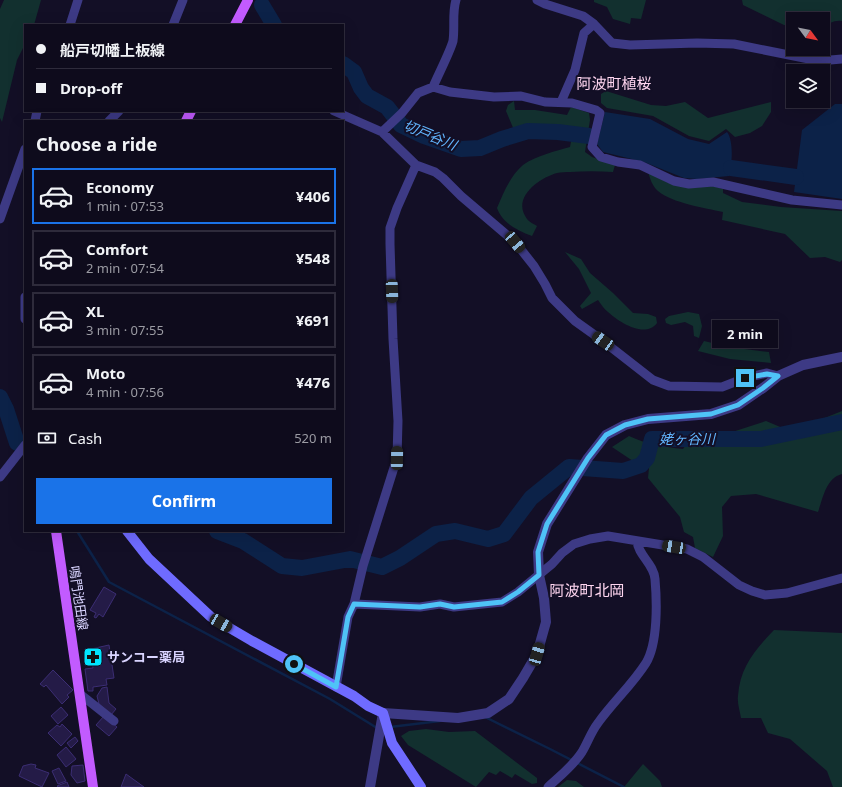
<!DOCTYPE html>
<html lang="en">
<head>
<meta charset="utf-8">
<style>
	:root { --surface:#0e0b1c; --page:#1c1929; --text:#f1f3f6; --muted:#9b9ba3; --line:#2e2b3b; --accent:#1a73e8 }
	body { margin:0; font-family:"Noto Sans","Noto Sans JP",sans-serif; background:var(--page); color:var(--text); height:100vh; display:flex; flex-direction:column; font-size:15px; white-space:nowrap }
	* { box-sizing:border-box; margin:0 }
	p { font-size:13px; color:var(--muted) }
	.icon { flex:none; width:22px; height:22px; fill:none; stroke:currentColor; stroke-width:2; stroke-linecap:round; stroke-linejoin:round }
	.map { position:relative; flex:1; overflow:hidden }
	.sheet { position:absolute; left:24px; top:120px; width:320px; height:412px; display:flex; flex-direction:column; background:var(--surface); border-radius:0px; box-shadow:0 4px 16px #0002,0 0 0 1px var(--line) }
	.sheet>* { flex:none }
	.guide { position:absolute; left:24px; top:24px; width:320px; height:88px; border-radius:0px; box-shadow:0 4px 16px #0002,0 0 0 1px var(--line); display:grid; align-content:center; height:88px; padding:0 12px; background:var(--surface) }
	.needle { width:26px; rotate:122deg }
	.tools { position:absolute; left:786px; top:12px; display:grid; gap:8px }
	.tools a { display:grid; place-items:center; width:44px; height:44px; border-radius:0px; background:var(--surface); box-shadow:0 4px 16px #0002,0 0 0 1px var(--line); font-size:20px }
	.end { position:absolute; width:18px; height:18px; margin:-9px; border:5px solid #4fc3f7; background:#111; box-shadow:0 0 0 2px #111 }
	.from { border-radius:50% }
	.bubble { position:absolute; height:28px; border-radius:0px; background:var(--surface); box-shadow:0 4px 16px #0002,0 0 0 1px var(--line); font-size:13px; font-weight:700; line-height:28px; text-align:center }
	.car { position:absolute; width:12px; height:24px; margin:-12px -6px; border-radius:5px; box-shadow:0 0 3px 1px #0007; background:linear-gradient(#222 24%,#8ab4d8 0 40%,#222 0 76%,#8ab4d8 0 86%,#222 0) }
	.guide b { display:flex; align-items:center; gap:14px; height:38px; font-size:15px }
	.guide b+b { border-top:1px solid var(--line) }
	.guide i { width:10px; height:10px; background:var(--text) }
	ul { padding:0; list-style:none }
	li { display:flex; align-items:center; gap:12px; height:56px; margin:0 8px 6px; padding:0 4px; border:2px solid var(--line); border-radius:0px }
	li div { flex:1 }
	li b { display:block; font-size:15px }
	li em { font-style:normal; font-weight:700 }
	li.on { border-color:var(--accent) }
	li>.icon { width:36px; height:36px; stroke-width:1.5 }
	h2 { padding:0 12px; font-size:18px; line-height:48px }
	.pay { display:flex; align-items:center; gap:10px; height:44px; padding:0 12px; font-size:15px }
	.pay p { margin-inline-start:auto }
	.button { display:flex; gap:8px; margin-top:auto; padding:8px 12px }
	.button a { flex:1; height:46px; border-radius:0px; background:var(--accent); color:#fff; font-size:16px; font-weight:700; line-height:46px; text-align:center }
	.map>svg:first-child { display:block }
	.green { fill:#12302f }
	.water { fill:#0c2248 }
	.lines { fill:none; stroke-linecap:round; stroke-linejoin:round }
	.stream { stroke:#0c2248; stroke-width:2.5 }
	.river { stroke:#0c2248; stroke-width:16 }
	.building { fill:#241b47; stroke:#3b2d73 }
	.minor { stroke:#3d3a85; stroke-width:9 }
	.tertiary { stroke:#3d3a85; stroke-width:10 }
	.secondary { stroke:#6f6bff; stroke-width:10 }
	.primary { stroke:#c25bff; stroke-width:10 }
	.route { stroke:#4fc3f7; stroke-width:5 }
	.labels { text-anchor:middle; stroke-width:4; stroke-linejoin:round; paint-order:stroke }
	.street-label { font-size:13px; fill:#d9d4ff; stroke:#130f26 }
	.poi-label { font-size:13px; font-weight:bold; fill:#d9d4ff; stroke:#130f26; text-anchor:start }
	.water-label { font-size:14px; font-style:italic; fill:#62b6ff; stroke:#130f26 }
	.quarter-label { font-size:15px; fill:#ffd6f0; stroke:#130f26 }
</style>
</head>
<body>
<div class="map">
<svg width="842" height="787" viewBox="0 0 842 787">
	<rect width="100%" height="100%" fill="#130f26"/>
	<path class="green" d="M4,0h37l-7,25h-9v19l-8,16 -15,62 -2,-4v-109z
		M594,0h52l-5,19 -10,-1 -1,6 -17,-5 -6,-12 -13,-5z
		M742,0h100v21c-8,-1 -13,2 -19,7v-9h-30v7l-9,-1 -41,-20z
		M606,91l45,14 15,1 19,-4 23,16 63,-16v10l-9,14 -12,7 -15,4 -9,-8 -17,12 -20,-5 -36,-20 -46,-8 -6,-5v-9z
		M514,101l1,9h20l32,5 4,-8 18,6 1,7 -5,32 7,5 23,8 -2,7c-14,-1 -29,-1 -43,0 -4,0 -9,0 -13,1 -18,5 -46,25 -30,46 2,3 7,5 10,7l-5,10c-15,-6 -29,-12 -35,-28 6,-14 13,-32 26,-43 12,-9 33,-14 47,-18l3,-16 -43,-4 -16,3 -8,-19 2,-6z
		M648,172l18,10 23,6 23,-2 11,3v4l19,9 39,5 61,4v49l-2,2 -15,-5 -15,1 -25,-24 -63,-14 1,-8c-18,-4 -51,-9 -65,-21 -6,-5 -8,-13 -10,-19z
		M565,252l16,7 9,14 23,20 20,20 15,1 8,3 1,6c-12,16 -38,-1 -49,-11 -4,-3 -7,-8 -10,-12l-16,9 -2,-3 11,-13 -12,-24z
		M688,312l11,2 3,12 -3,12 -5,-2 -1,-10 -8,-4 -14,3 -5,-2 -1,-4 4,-3z
		M704,341l25,6 40,5 2,11 -41,-4 -32,-8z
		M842,411v63c-16,4 -19,24 -24,38l-62,-18 -25,2 -9,11 1,29 -10,21 -18,-9 -2,-11 -9,-5 -4,-15 -32,-39 1,-10 -16,-7 -21,-14 17,-11c17,8 35,11 54,13l5,-7 38,-8 40,-13 19,8 27,-6z
		M774,630l68,3v154h-9l-6,-16 -37,-32 -22,-6 -7,-15h-20c-1,-7 -4,-15 -3,-22 2,-29 17,-46 36,-66z
		M426,729l23,3 26,-1 62,47v5l-5,1 -17,-10 -3,4 -12,-7 -4,4 -7,-3 -13,15 -68,-42 -7,-9 8,-5z
		M643,764l17,17 2,6h-38z
		M567,780l9,1 8,6h-26z"/>
	<path class="water" d="M835,104h7v95l-48,-7 8,-62z
		M605,112l45,7 38,20 21,5 18,-12c7,9 5,33 2,44l-32,3 -13,-1 -40,-16 -41,-10 -6,-8z"/>
	<g class="lines">
		<path class="stream" d="M77,531l32,51 221,117 47,29
			M485,717l65,32 74,38
			M390,727l50,-6"/>
		<path class="river" d="M262,5l12,20
			M343,64l11,8 7,16 6,8 20,11 14,18 23,11 37,13 19,-1 22,-9 26,-8 30,1 31,4
			M731,168l65,9
			M0,397l6,12 11,34
			M217,531l26,10 39,25 20,2 48,-9 32,8 18,-9 36,-24 19,-3 33,8 16,-5 27,-36 38,-31 54,4 18,-6 6,-7 5,-19h109l81,-17"/>
	</g>
	<path class="building" d="M104,587l12,7 -13,23 -4,-3 -3,4 -2,-1 2,-4 -6,-3z
		M109,645l5,33 -8,1 1,6 -14,2v4h-5l-3,-22 8,-1 -2,-19z
		M53,670l20,20 -6,5 2,2 -7,7 -16,-19 -2,2 -4,-3z
		M107,687l2,16 7,6 -5,6 -12,-11 -2,-8 5,-8z
		M61,707l7,8 -10,9 -7,-8z
		M104,716l13,11 -8,9 -13,-11z
		M62,724l10,10 -11,12 -13,-13 9,-8 3,2z
		M75,737l3,4 -7,7 -4,-5z
		M66,747l10,12 -10,8 -9,-12z
		M31,764l5,1 -1,3 14,5 -7,14 -23,-11 4,-10z
		M83,765l2,16 -8,2 -6,-8 1,-9z
		M59,768l7,13 -8,3 -6,-13z
		M126,774l18,13h-23z
		M67,782l2,5h-11l-1,-1z"/>
	<g class="lines">
		<path class="minor" d="M537,0l8,4 38,12 11,8 18,19 18,2 67,-2 37,1 85,17 23,-2
			M70,25l8,-25
			M173,25l10,-25
			M433,87c5,-12 17,-35 20,-46 2,-14 -1,-28 3,-41
			M561,102l14,-32 9,-37 10,-9
			M334,111l48,21 34,33 19,7 8,6 18,18 54,46 19,24 11,18 7,14 23,23 28,20 50,39 16,6 53,1 23,-9 22,-5 11,3
			M35,121l2,-10
			M109,121l10,-10
			M382,132l20,-19 16,-20 15,-6 17,5 44,5 27,-1 24,6 27,1 24,7 4,3 -8,34 9,10 17,5 22,3 34,16 15,3 24,-2 79,18 50,5
			M0,219l25,-70
			M25,297v22
			M0,477l25,-32
			M354,604l66,3 20,-3 14,3 48,-5 16,-10 34,-28 10,-11 12,-9 16,-5 18,-3 79,13 16,8 36,28 13,6 13,4 22,-2 55,-15
			M336,687l12,-70 6,-13 9,-38 34,-108 1,-37 -5,-82 -3,-95v-16l7,-20 19,-43
			M80,694l34,27
			M548,787c12,-11 25,-21 34,-35 6,-10 9,-20 16,-29 15,-21 34,-38 48,-60 12,-20 11,-61 9,-84 -1,-15 -17,-24 -18,-38"/>
		<path class="tertiary" d="M370,787l13,-74 75,5 30,-5 21,-14 14,-21 14,-24 9,-32 -2,-24 -5,-23 -1,-23 9,-28 41,-66 18,-23 19,-10 23,-6 63,-5 27,-9 25,-17 15,-12 25,-11 39,-8"/>
		<path class="secondary" d="M127,531l22,28 62,58 41,24 102,55 14,10 15,7 9,30 29,44"/>
		<path class="primary" d="M235,25l13,-25
			M186,121l5,-10
			M56,531l37,256"/>
	</g>
	<g class="lines">
		<path class="route" d="M294,664l42,23 12,-70 6,-13 66,3 20,-3 14,3 48,-5 16,-10 21,-17 -1,-23 9,-28 41,-66 18,-23 19,-10 23,-6 63,-5 27,-9 25,-17 15,-12 -11,-2 -22,4"/>
	</g>
	<defs>
		<symbol id="pharmacy-square" viewBox="-11 -11 22 22"><rect x="-9" y="-9" width="18" height="18" rx="4" fill="#00e5ff" stroke="#130f26"/><path d="M-2-6h4v4h4v4h-4v4h-4v-4h-4v-4h4Z" fill="#111"/></symbol>
	</defs>
	<g fill-rule="evenodd">
		<use href="#pharmacy-square" x="82" y="646" width="22" height="22"/>
	</g>
	<g class="labels">
		<g class="street-label">
			<text transform="translate(79 598) rotate(82)" y="5">鳴門池田線</text>
		</g>
		<g class="poi-label">
			<text x="107" y="662">サンコー薬局</text>
		</g>
		<g class="water-label">
			<text transform="translate(430 135) rotate(23)" y="5">切戸谷川</text>
			<text x="687" y="444">姥ヶ谷川</text>
		</g>
		<g class="quarter-label">
			<text x="614" y="89">阿波町植桜</text>
			<text x="587" y="596">阿波町北岡</text>
		</g>
	</g>
</svg>
<div class="tools">
<a><svg class="needle" viewBox="-14 -14 28 28"><path d="M0-13l5 13h-10z" fill="#e53935"/><path d="M0 13l5-13h-10z" fill="#9b9ba3"/></svg></a>
<a><svg class="icon" aria-label="layers" viewBox="0 0 24 24"><path d="M12 4l9 5-9 5-9-5zM3 14l9 5 9-5"/></svg></a>
</div>
<i class="end from" style="left:294px;top:664px"></i>
<i class="end" style="left:745px;top:378px"></i>
<div class="bubble" style="left:712px;top:320px;width:66px">2 min</div>
<i class="car" style="left:515px;top:242px;rotate:140deg"></i>
<i class="car" style="left:392px;top:291px;rotate:178deg"></i>
<i class="car" style="left:603px;top:341px;rotate:305deg"></i>
<i class="car" style="left:397px;top:458px;rotate:1deg"></i>
<i class="car" style="left:674px;top:547px;rotate:279deg"></i>
<i class="car" style="left:221px;top:623px;rotate:120deg"></i>
<i class="car" style="left:537px;top:654px;rotate:16deg"></i>
<div class="guide">
<b><i class="from"></i>船戸切幡上板線</b>
<b><i></i>Drop-off</b>
</div>
<section class="sheet">
<h2>Choose a ride</h2>
<ul>
<li class="on"><svg class="icon" aria-label="car" viewBox="0 0 24 24"><path d="M5 17H2v-5l4-1 3-4h7l3 4 3 1v5h-3M9 17h6M6 11h13"/><circle cx="7" cy="17" r="2"/><circle cx="17" cy="17" r="2"/></svg><div><b>Economy</b><p>1 min · 07:53</p></div><em>¥406</em></li>
<li><svg class="icon" aria-label="car" viewBox="0 0 24 24"><path d="M5 17H2v-5l4-1 3-4h7l3 4 3 1v5h-3M9 17h6M6 11h13"/><circle cx="7" cy="17" r="2"/><circle cx="17" cy="17" r="2"/></svg><div><b>Comfort</b><p>2 min · 07:54</p></div><em>¥548</em></li>
<li><svg class="icon" aria-label="car" viewBox="0 0 24 24"><path d="M5 17H2v-5l4-1 3-4h7l3 4 3 1v5h-3M9 17h6M6 11h13"/><circle cx="7" cy="17" r="2"/><circle cx="17" cy="17" r="2"/></svg><div><b>XL</b><p>3 min · 07:55</p></div><em>¥691</em></li>
<li><svg class="icon" aria-label="car" viewBox="0 0 24 24"><path d="M5 17H2v-5l4-1 3-4h7l3 4 3 1v5h-3M9 17h6M6 11h13"/><circle cx="7" cy="17" r="2"/><circle cx="17" cy="17" r="2"/></svg><div><b>Moto</b><p>4 min · 07:56</p></div><em>¥476</em></li>
</ul>
<div class="pay"><svg class="icon" aria-label="cash" viewBox="0 0 24 24"><path d="M3 7h18v10H3z"/><circle cx="12" cy="12" r="2"/></svg>Cash<p>520 m</p></div>
<div class="button"><a>Confirm</a></div>
</section>
</div>
</body>
</html>
